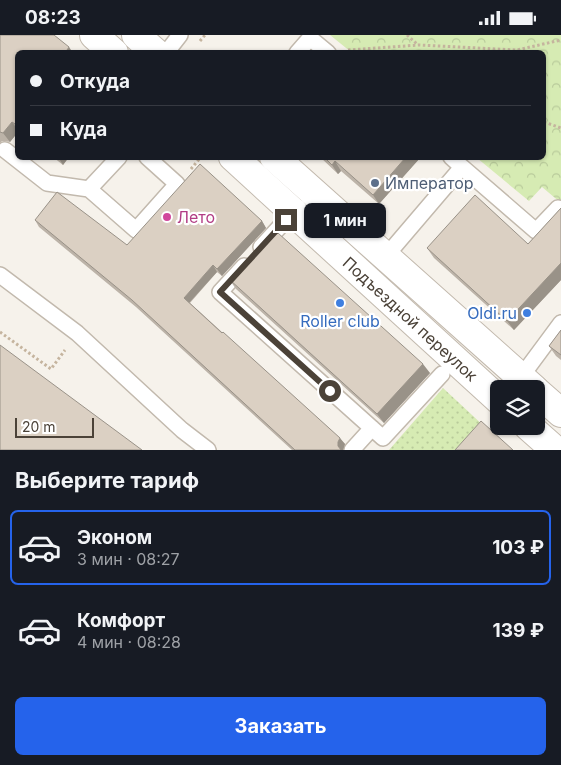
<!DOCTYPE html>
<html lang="ru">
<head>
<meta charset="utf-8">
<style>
	:root { --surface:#171b24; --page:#20242c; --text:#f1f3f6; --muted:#9ea1a6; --line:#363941; --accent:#2563eb }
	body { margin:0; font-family:Inter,sans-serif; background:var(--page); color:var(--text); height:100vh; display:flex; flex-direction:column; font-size:19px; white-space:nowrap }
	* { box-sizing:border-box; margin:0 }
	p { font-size:16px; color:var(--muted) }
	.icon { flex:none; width:28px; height:28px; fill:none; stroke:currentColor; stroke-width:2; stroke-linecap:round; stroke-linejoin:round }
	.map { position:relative; height:415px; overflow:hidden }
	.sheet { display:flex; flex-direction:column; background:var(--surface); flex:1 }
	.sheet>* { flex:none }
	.banner { position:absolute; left:15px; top:15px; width:531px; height:110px; border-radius:8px; box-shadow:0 1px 4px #0004; display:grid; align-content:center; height:110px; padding:0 15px; background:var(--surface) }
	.controls { position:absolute; left:490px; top:345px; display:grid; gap:10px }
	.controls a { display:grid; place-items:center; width:55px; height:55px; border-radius:8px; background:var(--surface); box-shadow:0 1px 4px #0004; font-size:25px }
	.scale { position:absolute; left:15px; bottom:12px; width:79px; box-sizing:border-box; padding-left:5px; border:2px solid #4b4238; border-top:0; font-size:14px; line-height:18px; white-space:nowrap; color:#4b4238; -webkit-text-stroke:4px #fff; paint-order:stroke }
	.end { position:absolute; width:22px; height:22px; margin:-11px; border:6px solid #4b4238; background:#fff; box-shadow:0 0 0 2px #fff }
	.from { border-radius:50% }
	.bubble { position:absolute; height:35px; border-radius:8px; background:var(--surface); box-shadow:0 1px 4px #0004; font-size:16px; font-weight:700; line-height:35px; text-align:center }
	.banner b { display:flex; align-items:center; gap:18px; height:48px; font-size:19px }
	.banner b+b { border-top:1px solid var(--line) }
	.banner i { width:12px; height:12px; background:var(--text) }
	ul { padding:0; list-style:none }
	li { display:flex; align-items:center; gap:15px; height:75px; margin:0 10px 8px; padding:0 5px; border:2px solid transparent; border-radius:8px }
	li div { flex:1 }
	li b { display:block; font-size:19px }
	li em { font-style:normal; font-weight:700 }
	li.active { border-color:var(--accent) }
	li>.icon { width:45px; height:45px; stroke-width:1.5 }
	h2 { padding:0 15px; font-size:22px; line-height:60px }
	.action { display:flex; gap:10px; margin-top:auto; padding:10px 15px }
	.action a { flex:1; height:58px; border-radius:8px; background:var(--accent); color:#fff; font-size:20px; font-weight:700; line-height:58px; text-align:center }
	.status { display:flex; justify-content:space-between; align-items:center; height:35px; padding:0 25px; background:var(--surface); direction:ltr }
	.status svg { height:14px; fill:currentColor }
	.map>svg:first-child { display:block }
	.grass { fill:url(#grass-dots) }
	.forest { fill:url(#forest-crowns) }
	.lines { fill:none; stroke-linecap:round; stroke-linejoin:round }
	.lane-casing { stroke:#c2b9ad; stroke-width:18 }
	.street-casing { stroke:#c2b9ad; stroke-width:30 }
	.path { stroke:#c5b49e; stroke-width:3; stroke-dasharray:2.5 2.5; stroke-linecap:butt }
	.lane { stroke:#fff; stroke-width:15 }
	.street { stroke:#fff; stroke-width:28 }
	.wall { fill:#bcb3a8 }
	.shaded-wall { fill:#999288 }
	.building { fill:#dbd0c3; stroke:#999288 }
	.route { stroke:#4b4238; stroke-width:6 }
	.service-dot { fill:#5c6f8a; stroke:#fff; stroke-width:2 }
	.hotel-dot { fill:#d1479c; stroke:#fff; stroke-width:2 }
	.shop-dot { fill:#3f7fe0; stroke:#fff; stroke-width:2 }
	.labels { text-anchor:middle; stroke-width:4.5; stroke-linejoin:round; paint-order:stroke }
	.service-label { font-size:16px; fill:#4e5e75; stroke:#fff; text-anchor:start }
	.hotel-label { font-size:16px; fill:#b23c85; stroke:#fff; text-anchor:start }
	.shop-label { font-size:16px; fill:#366cbe; stroke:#fff; text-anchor:end }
	.street-label { font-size:16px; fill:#4b4238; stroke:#fff }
</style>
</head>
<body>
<div class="status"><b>08:23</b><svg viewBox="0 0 49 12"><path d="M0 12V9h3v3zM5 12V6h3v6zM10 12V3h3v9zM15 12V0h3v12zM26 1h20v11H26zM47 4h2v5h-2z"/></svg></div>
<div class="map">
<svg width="561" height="415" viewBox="0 0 561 415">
	<defs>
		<pattern id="grass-dots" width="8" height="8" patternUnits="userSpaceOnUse" patternTransform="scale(1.25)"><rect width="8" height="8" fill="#d6ebb3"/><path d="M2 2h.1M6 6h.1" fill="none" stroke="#b9cb9b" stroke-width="1.8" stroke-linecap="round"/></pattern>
		<pattern id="forest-crowns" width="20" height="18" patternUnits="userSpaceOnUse" patternTransform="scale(1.25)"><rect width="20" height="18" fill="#d6ebb3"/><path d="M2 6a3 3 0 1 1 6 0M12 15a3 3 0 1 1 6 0" fill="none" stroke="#b9cb9b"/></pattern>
	</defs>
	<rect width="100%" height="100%" fill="#f6f2eb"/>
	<path class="grass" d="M443,353l43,40 -20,22h-77z"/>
	<path class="forest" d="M330,0h231v168l-19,-16 -13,14 -52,-43 67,-1v-104l-193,-1z"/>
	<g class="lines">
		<defs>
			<path id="lane" d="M166,18l14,-18
				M297,18l13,-15 18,15
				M5,115l42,33 42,6 30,-32
				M462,132l74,64 22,-23
				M89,154l47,41 41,-46 -30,-27
				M261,212l37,-40
				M386,221l76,-89 -11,-10
				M244,231l-24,26 163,146 59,-64
				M0,240l77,58 105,97 26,20
				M510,354l11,-12 40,-54
				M352,415l20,-22"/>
			<g id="street">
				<path d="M94,0l20,18"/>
				<path d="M136,0l20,18"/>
				<path id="s1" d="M233,122l266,243"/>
				<path d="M274,122l260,232"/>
				<path d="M536,356l25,22"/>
				<path d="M528,391l27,24"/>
			</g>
		</defs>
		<use href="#lane" class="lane-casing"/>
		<use href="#street" class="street-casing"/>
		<path class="path" d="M407,0l11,10
			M200,6l5,-6
			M348,15l71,-5 98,5 44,-10
			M544,87l17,6
			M191,134l9,-11
			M0,297l51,37 14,-19"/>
		<use href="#lane" class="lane"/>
		<use href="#street" class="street"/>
	</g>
	<path class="wall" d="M0,0l18,18v79l-8,10 -4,-1h-4l-2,2z
		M53,122h16l-6,8z
		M320,122h99l1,1 -41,46 -38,-33 -3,3z
		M561,173v72l-47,50 -80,-72 -7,-10 101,-4z
		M35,185l92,25 135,-24 4,7 -44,48 -5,-4 -27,31 155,141 -2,6h-51l-156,-143 -97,-80z
		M229,244l201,94 -46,50 -148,-134z
		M561,295v30l-5,-4 -7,-10z"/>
	<path class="shaded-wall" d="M69,12l4,6h-8z
		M12,87l6,8v2l-8,10 -7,-9z
		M58,122h11l-6,8z
		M406,122h13l1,1 -41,46 -6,-9z
		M335,126l6,10 -3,3 -6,-9z
		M262,186l4,7 -44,48 -5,-7z
		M561,228v17l-47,50 -7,-9z
		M213,230l4,7 -29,32 -4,-6z
		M423,329l7,9 -46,50 -7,-9z
		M340,403l5,6 -2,6h-2l-3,-4v-4z"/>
	<path class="building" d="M0,0h54l15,12 -4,6h-47v73l-6,-4 -9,11 -3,-1z
		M324,122h82l-33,38 -38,-34 -3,4z
		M200,129l62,57 -45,48 -4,-4 -29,33 38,35 1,-1 117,106 -2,4v4l3,4h-46l-163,-150 -97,-80 22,-28 70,53z
		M475,160l53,49 33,-36v55l-54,58 -80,-73z
		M273,196l4,3 1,-1 145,131 -46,50 -148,-135z
		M561,295v25l-12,-9z
		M0,310l142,105h-142z
		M481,386l32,29h-58z"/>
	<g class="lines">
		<path class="route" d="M286,185l-66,72 110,99"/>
	</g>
	<circle class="service-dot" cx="375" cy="148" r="5"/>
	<circle class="hotel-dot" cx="167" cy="182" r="5"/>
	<g class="shop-dot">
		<circle cx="340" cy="268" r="5"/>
		<circle cx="527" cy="278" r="5"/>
	</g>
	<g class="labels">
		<g class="service-label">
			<text x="385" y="154">Император</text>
		</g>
		<g class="hotel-label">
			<text x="177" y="188">Лето</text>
		</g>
		<g class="shop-label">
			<text x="517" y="284">Oldi.ru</text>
			<text x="340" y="292" text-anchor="middle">Roller club</text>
		</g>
		<g class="street-label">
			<text dy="6" stroke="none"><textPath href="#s1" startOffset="240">Подъездной переулок</textPath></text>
		</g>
	</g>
</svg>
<div class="controls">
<a><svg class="icon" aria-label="layers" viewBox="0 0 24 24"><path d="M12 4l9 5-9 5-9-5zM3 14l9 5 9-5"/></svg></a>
</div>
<div class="scale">20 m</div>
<i class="end from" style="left:330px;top:356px"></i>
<i class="end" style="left:286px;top:185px"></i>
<div class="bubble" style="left:304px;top:168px;width:82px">1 мин</div>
<div class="banner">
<b><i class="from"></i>Откуда</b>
<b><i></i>Куда</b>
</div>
</div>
<section class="sheet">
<h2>Выберите тариф</h2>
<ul>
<li class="active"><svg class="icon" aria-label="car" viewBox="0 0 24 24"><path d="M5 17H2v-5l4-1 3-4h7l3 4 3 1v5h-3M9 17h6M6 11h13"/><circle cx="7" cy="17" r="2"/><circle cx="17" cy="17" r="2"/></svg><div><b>Эконом</b><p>3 мин · 08:27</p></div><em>103 ₽</em></li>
<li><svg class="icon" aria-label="car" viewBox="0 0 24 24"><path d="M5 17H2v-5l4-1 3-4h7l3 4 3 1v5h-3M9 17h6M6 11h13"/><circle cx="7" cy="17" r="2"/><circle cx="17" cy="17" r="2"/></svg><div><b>Комфорт</b><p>4 мин · 08:28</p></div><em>139 ₽</em></li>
</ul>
<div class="action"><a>Заказать</a></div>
</section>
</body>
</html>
